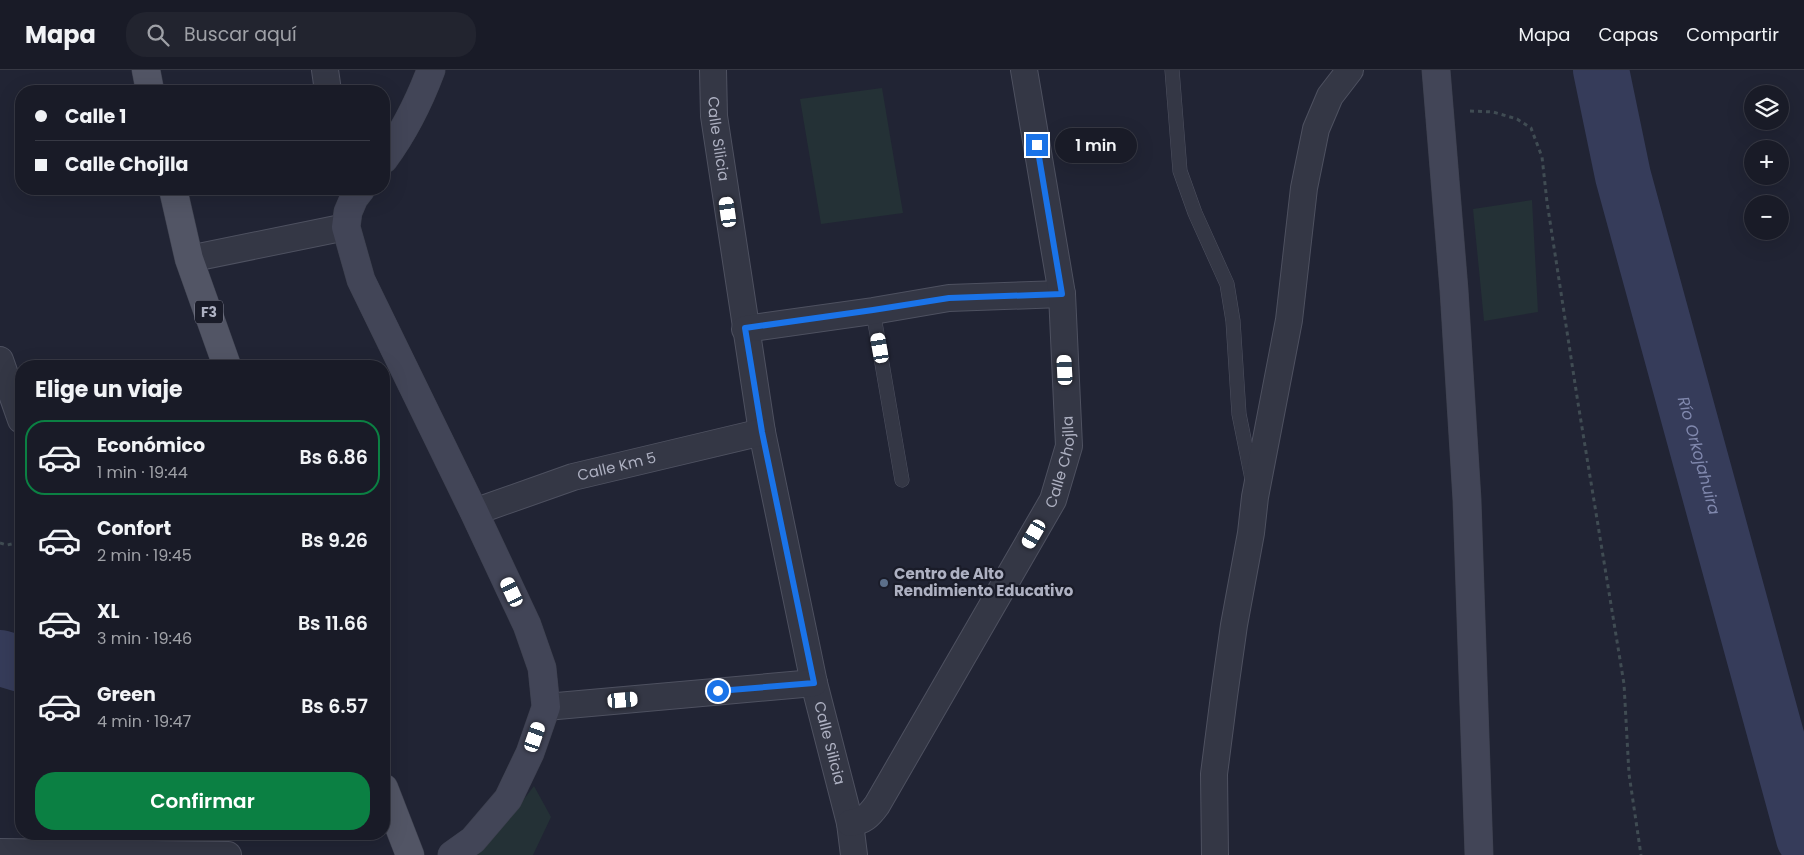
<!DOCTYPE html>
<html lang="es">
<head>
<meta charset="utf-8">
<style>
	:root { --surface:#191b27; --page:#22242f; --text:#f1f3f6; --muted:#9fa1a7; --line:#373944; --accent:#0b8043 }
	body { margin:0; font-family:Poppins,sans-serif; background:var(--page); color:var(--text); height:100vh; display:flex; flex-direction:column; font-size:19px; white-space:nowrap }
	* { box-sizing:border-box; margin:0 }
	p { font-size:16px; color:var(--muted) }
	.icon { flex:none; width:28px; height:28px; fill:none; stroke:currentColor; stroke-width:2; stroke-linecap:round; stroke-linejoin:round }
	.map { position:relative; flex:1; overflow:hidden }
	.details { position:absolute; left:15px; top:290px; width:375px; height:480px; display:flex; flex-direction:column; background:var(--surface); border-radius:20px; box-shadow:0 5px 20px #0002,0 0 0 1px var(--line) }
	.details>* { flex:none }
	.hud { position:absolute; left:15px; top:15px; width:375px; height:110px; border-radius:20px; box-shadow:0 5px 20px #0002,0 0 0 1px var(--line); display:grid; align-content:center; height:110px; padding:0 20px; background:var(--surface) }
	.fabs { position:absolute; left:1744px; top:15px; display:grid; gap:10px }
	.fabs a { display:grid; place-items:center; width:45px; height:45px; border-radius:50%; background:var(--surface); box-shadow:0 5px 20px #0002,0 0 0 1px var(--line); font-size:25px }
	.end { position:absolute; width:22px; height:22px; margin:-11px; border:6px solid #1a73e8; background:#fff; box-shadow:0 0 0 2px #fff }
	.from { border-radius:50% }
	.bubble { position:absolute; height:35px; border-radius:18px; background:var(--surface); box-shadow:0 5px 20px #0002,0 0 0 1px var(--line); font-size:16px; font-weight:600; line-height:35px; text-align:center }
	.car { position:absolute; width:15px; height:30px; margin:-15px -8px; border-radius:6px; box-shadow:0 0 4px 1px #0007; background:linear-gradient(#fff 24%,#345 0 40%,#fff 0 76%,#345 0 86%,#fff 0) }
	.hud b { display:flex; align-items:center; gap:18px; height:48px; font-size:19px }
	.hud b+b { border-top:1px solid var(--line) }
	.hud i { width:12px; height:12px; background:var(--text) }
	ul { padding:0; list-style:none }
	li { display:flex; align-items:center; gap:15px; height:75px; margin:0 10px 8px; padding:0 10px; border:2px solid transparent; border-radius:20px }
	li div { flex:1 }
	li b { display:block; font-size:19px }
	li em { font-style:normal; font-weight:600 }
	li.on { border-color:var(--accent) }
	li>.icon { width:45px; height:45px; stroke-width:1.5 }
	h2 { padding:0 20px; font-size:22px; line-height:60px }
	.cta { display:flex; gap:10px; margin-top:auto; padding:10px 20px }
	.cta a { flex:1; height:58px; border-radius:20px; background:var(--accent); color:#fff; font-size:20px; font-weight:600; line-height:58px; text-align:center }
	header { display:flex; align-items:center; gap:30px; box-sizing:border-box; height:70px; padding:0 25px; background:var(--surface); border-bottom:1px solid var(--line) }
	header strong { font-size:24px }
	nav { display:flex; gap:28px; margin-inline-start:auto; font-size:18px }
	.search { width:350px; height:45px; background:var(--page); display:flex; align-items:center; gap:12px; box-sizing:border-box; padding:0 18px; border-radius:20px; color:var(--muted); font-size:19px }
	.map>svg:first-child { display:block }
	.green { fill:#243136 }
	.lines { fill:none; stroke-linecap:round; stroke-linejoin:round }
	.river { stroke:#363c5a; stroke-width:56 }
	.lane-casing { stroke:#4e5160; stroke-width:15 }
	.street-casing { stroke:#4e5160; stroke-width:28 }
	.secondary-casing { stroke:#3d404e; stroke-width:29 }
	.primary-casing { stroke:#3d404e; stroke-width:29 }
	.path { stroke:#404c53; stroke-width:3; stroke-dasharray:4 4; stroke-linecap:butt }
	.lane { stroke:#343745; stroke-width:14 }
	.street { stroke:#343745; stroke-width:26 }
	.secondary { stroke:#424557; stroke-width:28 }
	.primary { stroke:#525565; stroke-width:28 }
	.route { stroke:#1a73e8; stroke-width:6 }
	.service-dot { fill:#5c6f8a; stroke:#1a1c29; stroke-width:2 }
	.labels { text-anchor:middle; stroke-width:4.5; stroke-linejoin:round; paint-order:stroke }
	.shield { fill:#1a1c29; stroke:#828494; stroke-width:1 }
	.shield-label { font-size:14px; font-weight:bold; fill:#aeb1c2 }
	.street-label { font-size:15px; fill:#aeb1c2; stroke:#1a1c29 }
	.poi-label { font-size:15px; font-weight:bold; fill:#aeb1c2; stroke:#1a1c29; text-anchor:start }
	.water-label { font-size:16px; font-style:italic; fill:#8088ad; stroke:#1a1c29 }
</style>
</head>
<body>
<header>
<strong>Mapa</strong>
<div class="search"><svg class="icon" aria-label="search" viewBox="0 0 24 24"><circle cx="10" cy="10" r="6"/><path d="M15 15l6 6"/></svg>Buscar aquí</div>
<nav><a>Mapa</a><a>Capas</a><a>Compartir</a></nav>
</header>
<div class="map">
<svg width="1804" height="785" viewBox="0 0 1804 785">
	<rect width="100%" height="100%" fill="#212434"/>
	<path class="green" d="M882,18l21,125 -82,11 -21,-125z
		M1532,130l6,112 -54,9 -11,-112z
		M534,716l17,31 -18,38h-56l34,-39z"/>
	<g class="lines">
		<g class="river">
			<path id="s1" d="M1601,0l22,106 181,662"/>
			<path d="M0,588l21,6"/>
		</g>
		<defs>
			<path id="lane" d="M1172,0l8,101 15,42 32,71 6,37 6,93 13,65
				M873,241l29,169"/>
			<g id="street">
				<path d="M325,0l3,21"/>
				<path id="s2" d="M713,0l1,46 48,316 52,251 36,140 4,32"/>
				<path d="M189,189l157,-32"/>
				<path d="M745,259l128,-18 76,-13 113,-4"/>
				<path d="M0,290l21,60"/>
				<path id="s3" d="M474,442l99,-35 189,-45"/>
				<path d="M546,637l268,-24"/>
				<path id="s4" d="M850,753c14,-2 19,-7 27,-18l176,-305 16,-54 -7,-152 -38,-224"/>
				<path d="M0,782l228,3"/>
				<path d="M1215,785l-1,-81 10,-78 10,-71 17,-92 4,-36 34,-177 15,-132 12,-59 14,-33 20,-26"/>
			</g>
			<path id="secondary" d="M1436,0l18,220 13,210 12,355
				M384,89c20,-27 35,-57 47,-89
				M361,119l-7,9 -6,14 -2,15 15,53 113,232 53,113 15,43 4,39 -16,46 -22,46 -35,41 -21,15"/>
			<path id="primary" d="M146,0l4,21
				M173,119l16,70 38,107
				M384,718l26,67"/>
		</defs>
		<use href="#lane" class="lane-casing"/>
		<use href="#street" class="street-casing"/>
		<use href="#secondary" class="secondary-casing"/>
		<use href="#primary" class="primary-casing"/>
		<path class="path" d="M1470,41l23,1 24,7 14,9 11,29 5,45 31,201 46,281 5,90 12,81
			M0,473l7,2 14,-3"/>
		<use href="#lane" class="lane"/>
		<use href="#street" class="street"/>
		<use href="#secondary" class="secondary"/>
		<use href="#primary" class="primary"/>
	</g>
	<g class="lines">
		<path class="route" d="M718,621l96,-8 -52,-251 -17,-104 128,-18 76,-12 113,-4 -25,-149"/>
	</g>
	<circle class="service-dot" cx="884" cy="513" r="5"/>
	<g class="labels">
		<rect class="shield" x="195" y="230.5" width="28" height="23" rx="4"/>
		<g class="shield-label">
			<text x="209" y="247">F3</text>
		</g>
		<g class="street-label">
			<text dy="5" stroke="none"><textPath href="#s2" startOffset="69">Calle Silicia</textPath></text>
			<text dy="5" stroke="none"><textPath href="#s4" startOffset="425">Calle Chojlla</textPath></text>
			<text dy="5" stroke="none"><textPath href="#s3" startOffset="150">Calle Km 5</textPath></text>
			<text dy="5" stroke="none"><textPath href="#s2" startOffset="684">Calle Silicia</textPath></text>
		</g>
		<g class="poi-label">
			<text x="894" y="509">Centro de Alto<tspan x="894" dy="17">Rendimiento Educativo</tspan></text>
		</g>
		<g class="water-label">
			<text dy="6" stroke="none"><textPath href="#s1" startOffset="398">Río Orkojahuira</textPath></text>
		</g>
	</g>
</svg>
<div class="fabs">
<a><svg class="icon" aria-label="layers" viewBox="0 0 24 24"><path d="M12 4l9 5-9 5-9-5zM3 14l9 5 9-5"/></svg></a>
<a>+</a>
<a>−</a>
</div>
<i class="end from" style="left:718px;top:621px"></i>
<i class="end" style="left:1037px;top:75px"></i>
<div class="bubble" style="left:1055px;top:58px;width:82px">1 min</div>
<i class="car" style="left:728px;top:142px;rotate:352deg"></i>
<i class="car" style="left:880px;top:278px;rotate:350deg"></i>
<i class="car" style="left:1065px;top:300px;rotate:357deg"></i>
<i class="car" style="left:1034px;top:464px;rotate:210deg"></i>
<i class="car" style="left:512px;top:522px;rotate:335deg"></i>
<i class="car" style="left:623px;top:630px;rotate:85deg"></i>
<i class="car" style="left:535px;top:667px;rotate:19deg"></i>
<div class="hud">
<b><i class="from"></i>Calle 1</b>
<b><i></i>Calle Chojlla</b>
</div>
<section class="details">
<h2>Elige un viaje</h2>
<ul>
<li class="on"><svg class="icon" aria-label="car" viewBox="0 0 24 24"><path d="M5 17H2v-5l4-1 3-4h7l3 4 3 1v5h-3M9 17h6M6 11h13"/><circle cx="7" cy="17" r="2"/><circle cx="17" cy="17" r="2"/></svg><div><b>Económico</b><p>1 min · 19:44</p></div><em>Bs 6.86</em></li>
<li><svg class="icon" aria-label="car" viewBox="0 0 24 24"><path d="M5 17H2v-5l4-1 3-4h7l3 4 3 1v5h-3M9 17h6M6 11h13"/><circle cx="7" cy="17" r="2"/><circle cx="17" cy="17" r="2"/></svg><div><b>Confort</b><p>2 min · 19:45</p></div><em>Bs 9.26</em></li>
<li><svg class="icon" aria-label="car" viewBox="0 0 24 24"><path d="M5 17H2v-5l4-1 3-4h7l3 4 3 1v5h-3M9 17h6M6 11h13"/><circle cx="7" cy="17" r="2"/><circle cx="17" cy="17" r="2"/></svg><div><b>XL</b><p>3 min · 19:46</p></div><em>Bs 11.66</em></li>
<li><svg class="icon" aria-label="car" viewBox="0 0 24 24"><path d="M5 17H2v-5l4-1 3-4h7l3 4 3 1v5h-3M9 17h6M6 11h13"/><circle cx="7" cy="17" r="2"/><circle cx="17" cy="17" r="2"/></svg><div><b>Green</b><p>4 min · 19:47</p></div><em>Bs 6.57</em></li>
</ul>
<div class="cta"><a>Confirmar</a></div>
</section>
</div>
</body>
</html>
